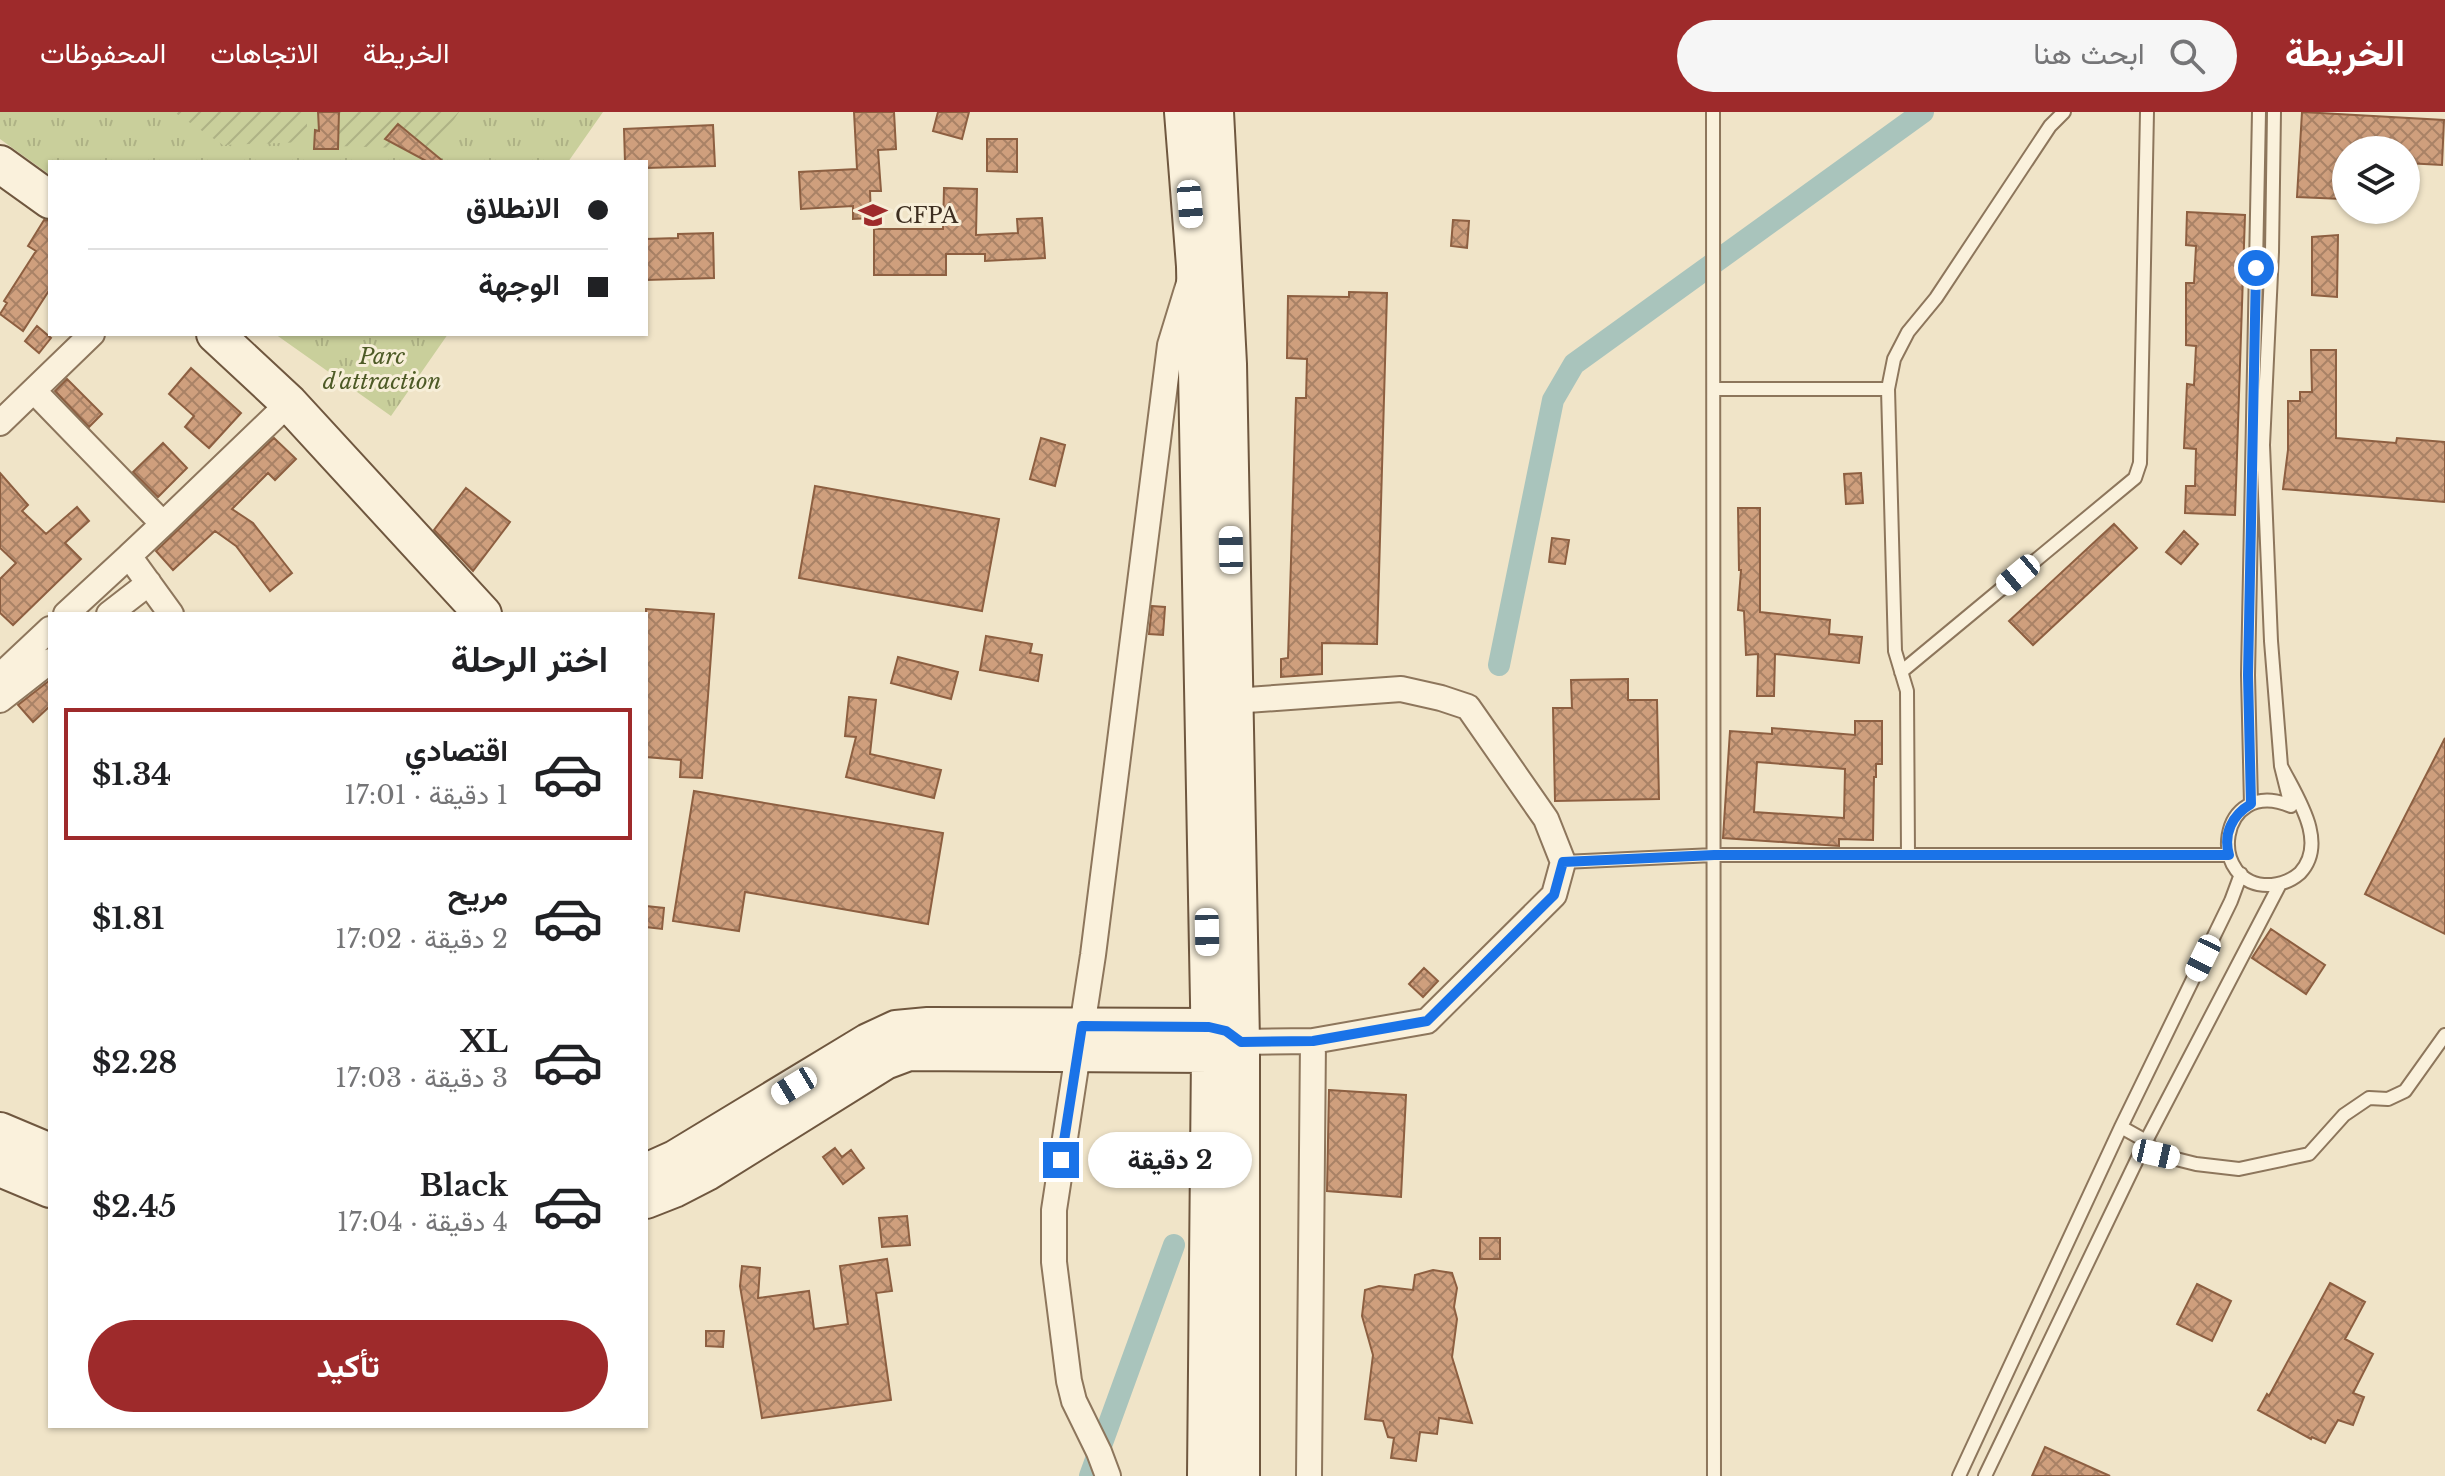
<!DOCTYPE html>
<html lang="ar">
<head>
<meta charset="utf-8">
<style>
	:root { --surface:#fff; --page:#f6f6f6; --text:#202124; --muted:#757577; --line:#e0e0e0; --accent:#9e2a2b }
	body { margin:0; font-family:"Libre Baskerville",Vazirmatn,serif; background:var(--page); color:var(--text); direction:rtl; height:100vh; display:flex; flex-direction:column; font-size:30px; white-space:nowrap }
	* { box-sizing:border-box; margin:0 }
	p { font-size:26px; color:var(--muted) }
	.icon { flex:none; width:44px; height:44px; fill:none; stroke:currentColor; stroke-width:2; stroke-linecap:round; stroke-linejoin:round }
	.map { position:relative; flex:1; overflow:hidden; direction:ltr }
	.sheet { position:absolute; left:48px; top:500px; width:600px; height:816px; display:flex; flex-direction:column; background:var(--surface); border-radius:0px; box-shadow:0 2px 6px #0004; direction:rtl }
	.sheet>* { flex:none }
	.guide { position:absolute; left:48px; top:48px; width:600px; height:176px; border-radius:0px; box-shadow:0 2px 6px #0004; direction:rtl; display:grid; align-content:center; height:176px; padding:0 40px; background:var(--surface) }
	.fabs { position:absolute; left:2332px; top:24px; display:grid; gap:16px }
	.fabs a { display:grid; place-items:center; width:88px; height:88px; border-radius:50%; background:var(--surface); box-shadow:0 2px 6px #0004; font-size:40px }
	.end { position:absolute; width:36px; height:36px; margin:-18px; border:10px solid #1a73e8; background:#fff; box-shadow:0 0 0 4px #fff }
	.from { border-radius:50% }
	.bubble { position:absolute; height:56px; border-radius:28px; background:var(--surface); box-shadow:0 2px 6px #0004; font-size:26px; font-weight:700; line-height:56px; text-align:center; direction:rtl }
	.car { position:absolute; width:24px; height:48px; margin:-24px -12px; border-radius:10px; box-shadow:0 0 6px 2px #0007; background:linear-gradient(#fff 24%,#345 0 40%,#fff 0 76%,#345 0 86%,#fff 0) }
	.guide b { display:flex; align-items:center; gap:28px; height:76px; font-size:30px }
	.guide b+b { border-top:2px solid var(--line) }
	.guide i { width:20px; height:20px; background:var(--text) }
	ul { padding:0; list-style:none }
	li { display:flex; align-items:center; gap:24px; height:132px; margin:0 16px 12px; padding:0 24px; border:4px solid transparent; border-radius:0px }
	li div { flex:1 }
	li b { display:block; font-size:30px }
	li em { font-style:normal; font-weight:700 }
	li.current { border-color:var(--accent) }
	li>.icon { width:72px; height:72px; stroke-width:1.5 }
	h2 { padding:0 40px; font-size:36px; line-height:96px }
	.button { display:flex; gap:16px; margin-top:auto; padding:16px 40px }
	.button a { flex:1; height:92px; border-radius:48px; background:var(--accent); color:#fff; font-size:32px; font-weight:700; line-height:92px; text-align:center }
	header { display:flex; align-items:center; gap:48px; box-sizing:border-box; height:112px; padding:0 40px; background:var(--accent); color:#fff }
	header strong { font-size:38px }
	nav { display:flex; gap:44px; margin-inline-start:auto; font-size:28px }
	.search { width:560px; height:72px; background:var(--page); display:flex; align-items:center; gap:20px; box-sizing:border-box; padding:0 28px; border-radius:44px; color:var(--muted); font-size:30px }
	.map>svg:first-child { display:block }
	.grass { fill:url(#grass-tufts) }
	.garden { fill:url(#garden-furrows) }
	.lines { fill:none; stroke-linecap:round; stroke-linejoin:round }
	.canal { stroke:#a9c4bc; stroke-width:22 }
	.building { fill:url(#building-cross-hatch); stroke:#8d5f41; stroke-width:2; fill-rule:evenodd }
	.lane-casing { stroke:#8d765c; stroke-width:16 }
	.street-casing { stroke:#8d765c; stroke-width:28 }
	.secondary-casing { stroke:#6f573f; stroke-width:40 }
	.lane { stroke:#faf1dc; stroke-width:12 }
	.street { stroke:#faf1dc; stroke-width:24 }
	.secondary { stroke:#faf1dc; stroke-width:36 }
	.route { stroke:#1a73e8; stroke-width:10 }
	.labels { text-anchor:middle; stroke-width:6; stroke-linejoin:round; paint-order:stroke }
	.poi-label { font-size:22px; fill:#3d2e20; stroke:#f7eed8; text-anchor:start }
	.park-label { font-size:22px; font-style:italic; fill:#4d5a26; stroke:#f7eed8 }
</style>
</head>
<body>
<header>
<strong>الخريطة</strong>
<div class="search"><svg class="icon" aria-label="search" viewBox="0 0 24 24"><circle cx="10" cy="10" r="6"/><path d="M15 15l6 6"/></svg>ابحث هنا</div>
<nav><a>الخريطة</a><a>الاتجاهات</a><a>المحفوظات</a></nav>
</header>
<div class="map">
<svg width="2445" height="1364" viewBox="0 0 2445 1364">
	<defs>
		<pattern id="grass-tufts" width="24" height="20" patternUnits="userSpaceOnUse" patternTransform="scale(2)"><rect width="24" height="20" fill="#c9cf9b"/><path d="M3 7l-1-3M5 7V3M7 7l1-3M15 17l-1-3M17 17v-4M19 17l1-3" fill="none" stroke="#aeb285"/></pattern>
		<pattern id="garden-furrows" width="10" height="10" patternUnits="userSpaceOnUse" patternTransform="scale(2)"><rect width="10" height="10" fill="#c9cf9b"/><path d="M-1 1l2-2M0 10L10 0M9 11l2-2" fill="none" stroke="#aeb285"/></pattern>
		<pattern id="building-cross-hatch" width="8" height="8" patternUnits="userSpaceOnUse" patternTransform="scale(2)"><rect width="8" height="8" fill="#cf9f7d"/><path d="M0 0l8 8M0 8l8-8" fill="none" stroke="#a98266"/></pattern>
	</defs>
	<rect width="100%" height="100%" fill="#f0e4c8"/>
	<path class="grass" d="M0,0h603l-35,50h-518v13l-50,-36z
		M275,222h173l-57,82z"/>
	<path class="garden" d="M174,0h133v30l-84,3z
		M339,0h120l-25,37 -98,-3z"/>
	<g class="lines">
		<path class="canal" d="M1499,553l54,-265 21,-36 349,-252
			M1090,1364l84,-231"/>
	</g>
	<path class="building" d="M318,0h21l-1,37h-24l1,-19 4,1z
		M854,0h40l2,37 -18,1 3,41h-11l1,27 -18,1v-13l-52,3 -2,-37 58,-3z
		M938,0h31l-7,27 -29,-8z
		M2302,0l142,8 -2,45 -36,-2v-13h-60v35h-4v14l-45,-2z
		M398,12l46,38h-16l-43,-23z
		M713,13l2,41 -69,2v-6h-21l-1,-33z
		M987,27h30v33l-30,-1z
		M944,76l33,1 -1,46 42,-2 -1,-14 25,-1 3,40 -60,3v-7h-39v21h-72v-46h69z
		M2187,100l58,3 -10,300 -50,-2 1,-27h9l1,-37 -12,-1 3,-64 7,1 2,-39 -10,-1v-62h8l2,-37 -10,-1z
		M44,108l6,1v68l-27,42 -23,-17 7,-11 -3,-2 32,-50 -8,-5z
		M1453,108l16,1 -2,27 -16,-2z
		M713,121l1,45 -68,2v-41l32,-1v-4z
		M2338,123l-1,62 -25,-2v-58z
		M1349,180l38,1 -10,351 -55,-1v31l-41,3v-18l7,-1 8,-260h10l1,-39 -20,-1 1,-62 61,1z
		M37,214l14,12 -12,15 -14,-12z
		M2311,238h25v88l60,5 1,-5 48,4v60l-162,-13 5,-39v-49h12v-9h12z
		M191,256l50,45 -32,35 -24,-21 9,-11 -25,-22z
		M67,267l35,35 -13,13 -34,-36z
		M274,326l22,21 -21,21 -7,-7 -36,36 21,14 39,50 -22,18 -34,-45 -21,-15 -42,39 -17,-19z
		M1041,326l24,7 -10,41 -25,-7z
		M163,331l24,25 -29,29 -25,-25z
		M0,361l28,32 -6,6 24,23 31,-27 12,14 -24,22 16,16 -68,66 -13,-12v-34l16,-16 -16,-15z
		M1861,361l2,30 -17,1 -2,-30z
		M815,374l184,33 -17,92 -183,-33z
		M466,376l44,34 -37,49 -39,-41z
		M1738,396h22v104l70,8 -1,14 33,3 -3,26 -84,-9 -1,42h-17l1,-42 -12,1 -2,-44 -6,-1 3,-40h-2z
		M2114,412l23,24 -104,97 -24,-24z
		M2184,419l14,13 -17,20 -15,-12z
		M1552,426l17,2 -4,24 -16,-2z
		M1152,494l13,1 -2,28 -14,-1z
		M646,497l68,5 -12,164 -22,-1 1,-17 -35,-3z
		M986,524l46,8 -2,9 12,2 -4,26 -58,-11z
		M898,545l60,15 -7,27 -60,-16z
		M1628,567v21h29l2,99 -104,2 -2,-93h19l-1,-28z
		M50,568v26l-17,16 -15,-17z
		M849,585l27,3 -6,54 71,16 -7,28 -88,-21 10,-40 -11,-1z
		M1855,609h27v43h-6v13h-2l-1,63 -34,-1v7l-116,-8 7,-107 42,3v-6l83,7zM1757,650l88,7 -1,49 -90,-6z
		M2445,626v196l-80,-40z
		M694,679l249,42 -15,91 -183,-32 -6,39 -66,-10z
		M646,794l18,2 -2,21 -16,-2z
		M2271,817l54,36 -19,29 -54,-36z
		M1424,856l14,13 -15,16 -14,-13z
		M1329,978l77,5 -5,102 -74,-6z
		M835,1036l7,9 9,-7 13,18 -21,16 -20,-27z
		M907,1104l3,29 -28,2 -3,-29z
		M1480,1126h20v21h-20z
		M887,1147l5,32 -16,2 15,107 -129,18 -22,-132 2,-20 18,2 -2,30 51,-7 5,38 34,-5 -8,-58z
		M1433,1158l19,3 5,15 -3,19 3,12 -5,38 20,66 -33,-5 -2,16 -17,-2 -4,29 -25,-3 3,-20 -6,-1 -5,-16 -18,-2 8,-64 -11,-39 3,-26 14,-4 34,4 2,-15z
		M2330,1171l35,19 -20,37 28,15 -20,39 11,4 -11,28 -15,-5 -13,23 -13,-6 -1,2 -53,-29 9,-16 2,2z
		M2197,1172l34,17 -19,40 -35,-17z
		M706,1219h18l-1,16 -17,-1z
		M2045,1335l65,29h-78z"/>
	<g class="lines">
		<defs>
			<path id="lane" d="M1713,0l1,1364
				M2274,0l-2,140 -9,193 8,196 10,125
				M1714,277h174
				M1901,560l234,-194 5,-15 7,-351
				M2281,654c15,30 48,76 19,107 -8,7 -17,11 -28,12 -67,4 -55,-110 19,-79z
				M2251,692l-3,-129 11,-563
				M1908,743l-1,-164 -12,-40 -7,-262 6,-30 14,-27 28,-34 114,-172 14,-14
				M1563,750l151,-7h515
				M2121,1015l25,14 10,13 40,10 43,5 70,-15 35,-39 25,-17 19,1 17,-8 40,-56
				M1959,1364l162,-349 110,-226 10,-27
				M1985,1364l161,-335 134,-257"/>
			<path id="street" d="M34,279l129,133 -34,32 42,58
				M0,311l92,-89
				M163,412l126,-121
				M66,502l63,-58
				M109,502l40,-31
				M0,564l50,-47
				M0,588l50,-39
				M1233,589l168,-12 40,9 27,9 78,112 17,43 -9,33 -127,126 -114,20 -72,1
				M1108,1364l-9,-24 -25,-51 -5,-20 -15,-119v-52l39,-255 77,-610 19,-62
				M1309,1364l4,-435"/>
			<path id="secondary" d="M1183,0l12,154 15,788 -4,422
				M1215,0l13,252 13,678v434
				M0,52l50,36
				M215,222l74,69 194,211
				M0,1019l50,21
				M0,1056l50,21
				M646,1060l29,-13 193,-117 28,-13 32,-3 281,1 17,4 15,11 -14,9 -17,3 -301,-2 -24,9 -178,111 -33,17 -28,11"/>
		</defs>
		<use href="#lane" class="lane-casing"/>
		<use href="#street" class="street-casing"/>
		<use href="#secondary" class="secondary-casing"/>
		<use href="#lane" class="lane"/>
		<use href="#street" class="street"/>
		<use href="#secondary" class="secondary"/>
	</g>
	<g class="lines">
		<path class="route" d="M1061,1048l21,-134 127,1 17,4 15,11 72,-1 114,-20 127,-126 9,-33 151,-7h515c-6,-21 3,-40 22,-51l-3,-129 8,-407"/>
	</g>
	<defs>
		<symbol id="university-bare" viewBox="-9 -9 18 18"><path d="M0-5L7-2L0 1L-7-2ZM-4 1L0 2.5L4 1V4Q0 6-4 4Z" fill="#9e2a2b" stroke="#f7eed8" stroke-width="2.5" paint-order="stroke"/></symbol>
	</defs>
	<g fill-rule="evenodd">
		<use href="#university-bare" x="853" y="83" width="40" height="40"/>
	</g>
	<g class="labels">
		<g class="poi-label">
			<text x="895" y="111">CFPA</text>
		</g>
		<g class="park-label">
			<text x="382" y="252">Parc<tspan x="382" dy="25">d'attraction</tspan></text>
		</g>
	</g>
</svg>
<div class="fabs">
<a><svg class="icon" aria-label="layers" viewBox="0 0 24 24"><path d="M12 4l9 5-9 5-9-5zM3 14l9 5 9-5"/></svg></a>
</div>
<i class="end from" style="left:2256px;top:156px"></i>
<i class="end" style="left:1061px;top:1048px"></i>
<div class="bubble" style="left:1088px;top:1020px;width:164px">2 دقيقة</div>
<i class="car" style="left:1190px;top:92px;rotate:175deg"></i>
<i class="car" style="left:1231px;top:438px;rotate:359deg"></i>
<i class="car" style="left:2018px;top:463px;rotate:230deg"></i>
<i class="car" style="left:1207px;top:820px;rotate:179deg"></i>
<i class="car" style="left:2203px;top:846px;rotate:206deg"></i>
<i class="car" style="left:794px;top:974px;rotate:239deg"></i>
<i class="car" style="left:2156px;top:1042px;rotate:103deg"></i>
<div class="guide">
<b><i class="from"></i>الانطلاق</b>
<b><i></i>الوجهة</b>
</div>
<section class="sheet">
<h2>اختر الرحلة</h2>
<ul>
<li class="current"><svg class="icon" aria-label="car" viewBox="0 0 24 24"><path d="M5 17H2v-5l4-1 3-4h7l3 4 3 1v5h-3M9 17h6M6 11h13"/><circle cx="7" cy="17" r="2"/><circle cx="17" cy="17" r="2"/></svg><div><b>اقتصادي</b><p>1 دقيقة · 17:01</p></div><em>$1.34</em></li>
<li><svg class="icon" aria-label="car" viewBox="0 0 24 24"><path d="M5 17H2v-5l4-1 3-4h7l3 4 3 1v5h-3M9 17h6M6 11h13"/><circle cx="7" cy="17" r="2"/><circle cx="17" cy="17" r="2"/></svg><div><b>مريح</b><p>2 دقيقة · 17:02</p></div><em>$1.81</em></li>
<li><svg class="icon" aria-label="car" viewBox="0 0 24 24"><path d="M5 17H2v-5l4-1 3-4h7l3 4 3 1v5h-3M9 17h6M6 11h13"/><circle cx="7" cy="17" r="2"/><circle cx="17" cy="17" r="2"/></svg><div><b>XL</b><p>3 دقيقة · 17:03</p></div><em>$2.28</em></li>
<li><svg class="icon" aria-label="car" viewBox="0 0 24 24"><path d="M5 17H2v-5l4-1 3-4h7l3 4 3 1v5h-3M9 17h6M6 11h13"/><circle cx="7" cy="17" r="2"/><circle cx="17" cy="17" r="2"/></svg><div><b>Black</b><p>4 دقيقة · 17:04</p></div><em>$2.45</em></li>
</ul>
<div class="button"><a>تأكيد</a></div>
</section>
</div>
</body>
</html>
